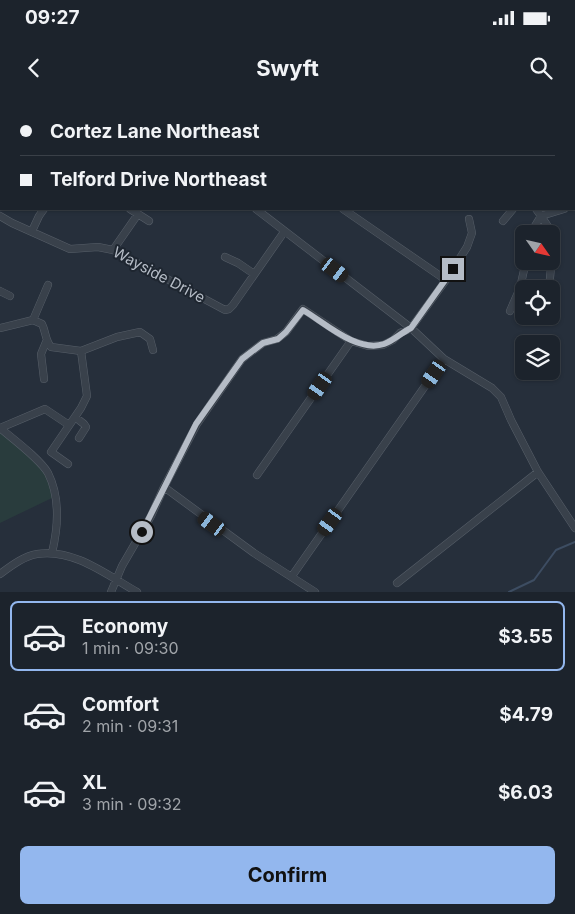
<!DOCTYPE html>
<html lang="en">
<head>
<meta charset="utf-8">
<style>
	:root { --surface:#1c232c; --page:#292f38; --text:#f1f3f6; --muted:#a0a4a9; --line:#3a4048; --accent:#93b7ee }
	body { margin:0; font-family:Inter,sans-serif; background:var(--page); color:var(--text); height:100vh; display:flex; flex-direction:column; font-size:19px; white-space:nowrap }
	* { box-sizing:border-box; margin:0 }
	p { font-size:16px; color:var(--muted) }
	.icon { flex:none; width:28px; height:28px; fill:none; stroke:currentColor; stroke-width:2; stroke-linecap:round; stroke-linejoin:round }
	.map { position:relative; height:492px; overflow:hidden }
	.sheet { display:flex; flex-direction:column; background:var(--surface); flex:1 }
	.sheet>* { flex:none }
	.top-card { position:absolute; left:0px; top:0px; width:575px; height:110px; box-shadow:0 1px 4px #0004,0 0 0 1px var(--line); display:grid; align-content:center; height:110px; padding:0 20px; background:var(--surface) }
	.needle { width:32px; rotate:124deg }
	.controls { position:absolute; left:515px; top:125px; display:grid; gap:10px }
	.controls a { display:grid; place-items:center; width:45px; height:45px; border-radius:8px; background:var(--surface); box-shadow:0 1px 4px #0004,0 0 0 1px var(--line); font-size:25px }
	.end { position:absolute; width:22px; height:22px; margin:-11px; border:6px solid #b5bcc6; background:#111; box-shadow:0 0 0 2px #111 }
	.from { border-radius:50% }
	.car { position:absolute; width:15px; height:30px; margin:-15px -8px; border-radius:6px; box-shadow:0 0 4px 1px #0007; background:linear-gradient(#222 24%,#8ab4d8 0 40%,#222 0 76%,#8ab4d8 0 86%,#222 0) }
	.top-card b { display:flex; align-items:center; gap:18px; height:48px; font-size:19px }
	.top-card b+b { border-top:1px solid var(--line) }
	.top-card i { width:12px; height:12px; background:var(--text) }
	ul { padding:9px 0 0; list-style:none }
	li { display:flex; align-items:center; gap:15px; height:70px; margin:0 10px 8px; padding:0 10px; border:2px solid transparent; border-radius:8px }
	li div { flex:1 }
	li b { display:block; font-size:19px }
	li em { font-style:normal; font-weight:700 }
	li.active { border-color:var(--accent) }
	li>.icon { width:45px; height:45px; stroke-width:1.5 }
	.action { display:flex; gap:10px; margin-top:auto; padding:10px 20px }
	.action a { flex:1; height:58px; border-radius:8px; background:var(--accent); color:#111; font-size:20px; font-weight:700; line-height:58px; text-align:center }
	.status { display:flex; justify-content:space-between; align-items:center; height:35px; padding:0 25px; background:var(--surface); direction:ltr }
	.status svg { height:14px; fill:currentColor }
	header { display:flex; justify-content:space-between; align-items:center; height:65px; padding:0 20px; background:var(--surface); font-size:22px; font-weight:700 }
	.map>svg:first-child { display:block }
	.green { fill:#293c3d }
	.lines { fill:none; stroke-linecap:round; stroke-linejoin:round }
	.stream { stroke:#3d4d62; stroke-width:2 }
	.minor-casing { stroke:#575f69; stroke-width:8 }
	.minor { stroke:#39414b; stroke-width:7 }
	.route { stroke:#b5bcc6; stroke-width:6 }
	.labels { text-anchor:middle; stroke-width:4; stroke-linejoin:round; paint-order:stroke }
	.street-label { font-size:15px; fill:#b5bcc6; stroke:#1e2630 }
</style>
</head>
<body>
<div class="status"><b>09:27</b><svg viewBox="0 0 49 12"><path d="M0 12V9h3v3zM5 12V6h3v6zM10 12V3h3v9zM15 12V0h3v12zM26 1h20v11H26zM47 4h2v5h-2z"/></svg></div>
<header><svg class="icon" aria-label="back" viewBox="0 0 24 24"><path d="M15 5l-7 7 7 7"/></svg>Swyft<svg class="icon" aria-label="search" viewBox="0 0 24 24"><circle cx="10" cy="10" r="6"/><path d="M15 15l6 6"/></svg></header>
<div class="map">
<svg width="575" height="492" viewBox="0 0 575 492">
	<rect width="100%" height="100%" fill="#262f3b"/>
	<path class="green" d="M0,330l46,38 6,30 -52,25z"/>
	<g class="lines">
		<path class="stream" d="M509,492l25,-12 22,-30 19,-8"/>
		<defs>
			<path id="minor" d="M64,0v1
				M226,0v1
				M369,0v1
				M409,0l9,1
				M571,0l2,1
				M321,1l5,-1
				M382,1l18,-1
				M0,45l1,3
				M0,95l1,-1
				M574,96l1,-2
				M130,109l19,12
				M256,109l155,119 33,31 48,29 9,9 10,23 27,52 37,56
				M343,109l103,71
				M0,116l12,7 58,26 28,-2 15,3 112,60 4,-1 4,-4 51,-73
				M503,121l10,-12
				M32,131l7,-15 5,-7
				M530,134l11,-18 -5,-7
				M113,150l25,-36
				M225,157l13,6 16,11
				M549,189l3,-33 -1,-25 -10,-15 23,-7
				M0,191l10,5
				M510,211l10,-23 6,-27
				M33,220l15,-35
				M0,228l33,-8 9,4c4,8 3,16 9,23l30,4 36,-14 23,-5 10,7 3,11
				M44,279l-3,-25 5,-12
				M75,317l9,7 2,3 -7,11
				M68,364l-17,-12 30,-44 6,-12 -6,-45
				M257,375l94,-134
				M164,387l90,66 61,39
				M52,453c6,-25 8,-56 -4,-80 -8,-14 -35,-34 -48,-45l45,-19 24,16
				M0,474c11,-8 24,-18 37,-20 36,-6 70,21 100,38
				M292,476l152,-217
				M397,483l141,-111
				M111,492l11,-26 29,-50 13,-29 33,-63 45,-65 21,-16 14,-4 9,-7 17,-23 48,32 17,5 15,-1 10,-5 7,-7 11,-5 35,-48 21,-33 5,-14 -3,-14"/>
		</defs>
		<use href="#minor" class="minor-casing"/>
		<use href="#minor" class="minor"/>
	</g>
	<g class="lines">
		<path class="route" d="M142,432l54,-108 46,-65 21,-16 15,-4 8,-7 17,-22c22,13 54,43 81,34 9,-3 17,-11 27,-16l42,-59"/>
	</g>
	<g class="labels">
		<g class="street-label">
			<text transform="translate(159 175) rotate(28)" y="5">Wayside Drive</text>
		</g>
	</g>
</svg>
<div class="controls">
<a><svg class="needle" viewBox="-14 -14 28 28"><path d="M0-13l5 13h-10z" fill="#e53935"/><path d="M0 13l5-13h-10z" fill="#a0a4a9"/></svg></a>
<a><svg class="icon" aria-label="locate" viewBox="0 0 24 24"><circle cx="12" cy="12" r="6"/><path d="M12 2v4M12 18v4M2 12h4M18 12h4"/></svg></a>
<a><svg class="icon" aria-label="layers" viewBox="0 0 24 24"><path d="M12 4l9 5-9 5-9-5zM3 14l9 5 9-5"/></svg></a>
</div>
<i class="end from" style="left:142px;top:432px"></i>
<i class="end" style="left:453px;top:169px"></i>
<i class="car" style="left:335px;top:170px;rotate:127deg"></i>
<i class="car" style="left:434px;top:274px;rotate:215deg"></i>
<i class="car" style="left:320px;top:286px;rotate:215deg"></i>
<i class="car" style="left:330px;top:422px;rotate:216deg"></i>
<i class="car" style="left:212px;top:424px;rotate:306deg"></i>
<div class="top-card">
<b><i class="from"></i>Cortez Lane Northeast</b>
<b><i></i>Telford Drive Northeast</b>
</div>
</div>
<section class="sheet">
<ul>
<li class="active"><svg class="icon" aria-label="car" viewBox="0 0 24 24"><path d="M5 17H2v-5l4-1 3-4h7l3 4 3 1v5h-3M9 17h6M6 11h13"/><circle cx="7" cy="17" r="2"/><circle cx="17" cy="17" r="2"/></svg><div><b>Economy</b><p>1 min · 09:30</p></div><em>$3.55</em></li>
<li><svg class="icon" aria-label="car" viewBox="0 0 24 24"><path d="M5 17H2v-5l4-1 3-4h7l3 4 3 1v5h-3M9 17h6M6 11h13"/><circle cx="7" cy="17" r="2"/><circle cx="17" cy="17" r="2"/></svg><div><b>Comfort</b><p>2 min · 09:31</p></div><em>$4.79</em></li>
<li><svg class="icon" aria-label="car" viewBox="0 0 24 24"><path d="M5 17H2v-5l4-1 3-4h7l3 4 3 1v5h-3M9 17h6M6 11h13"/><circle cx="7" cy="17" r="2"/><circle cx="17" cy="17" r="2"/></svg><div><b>XL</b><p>3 min · 09:32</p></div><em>$6.03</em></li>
</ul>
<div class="action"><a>Confirm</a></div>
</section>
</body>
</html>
